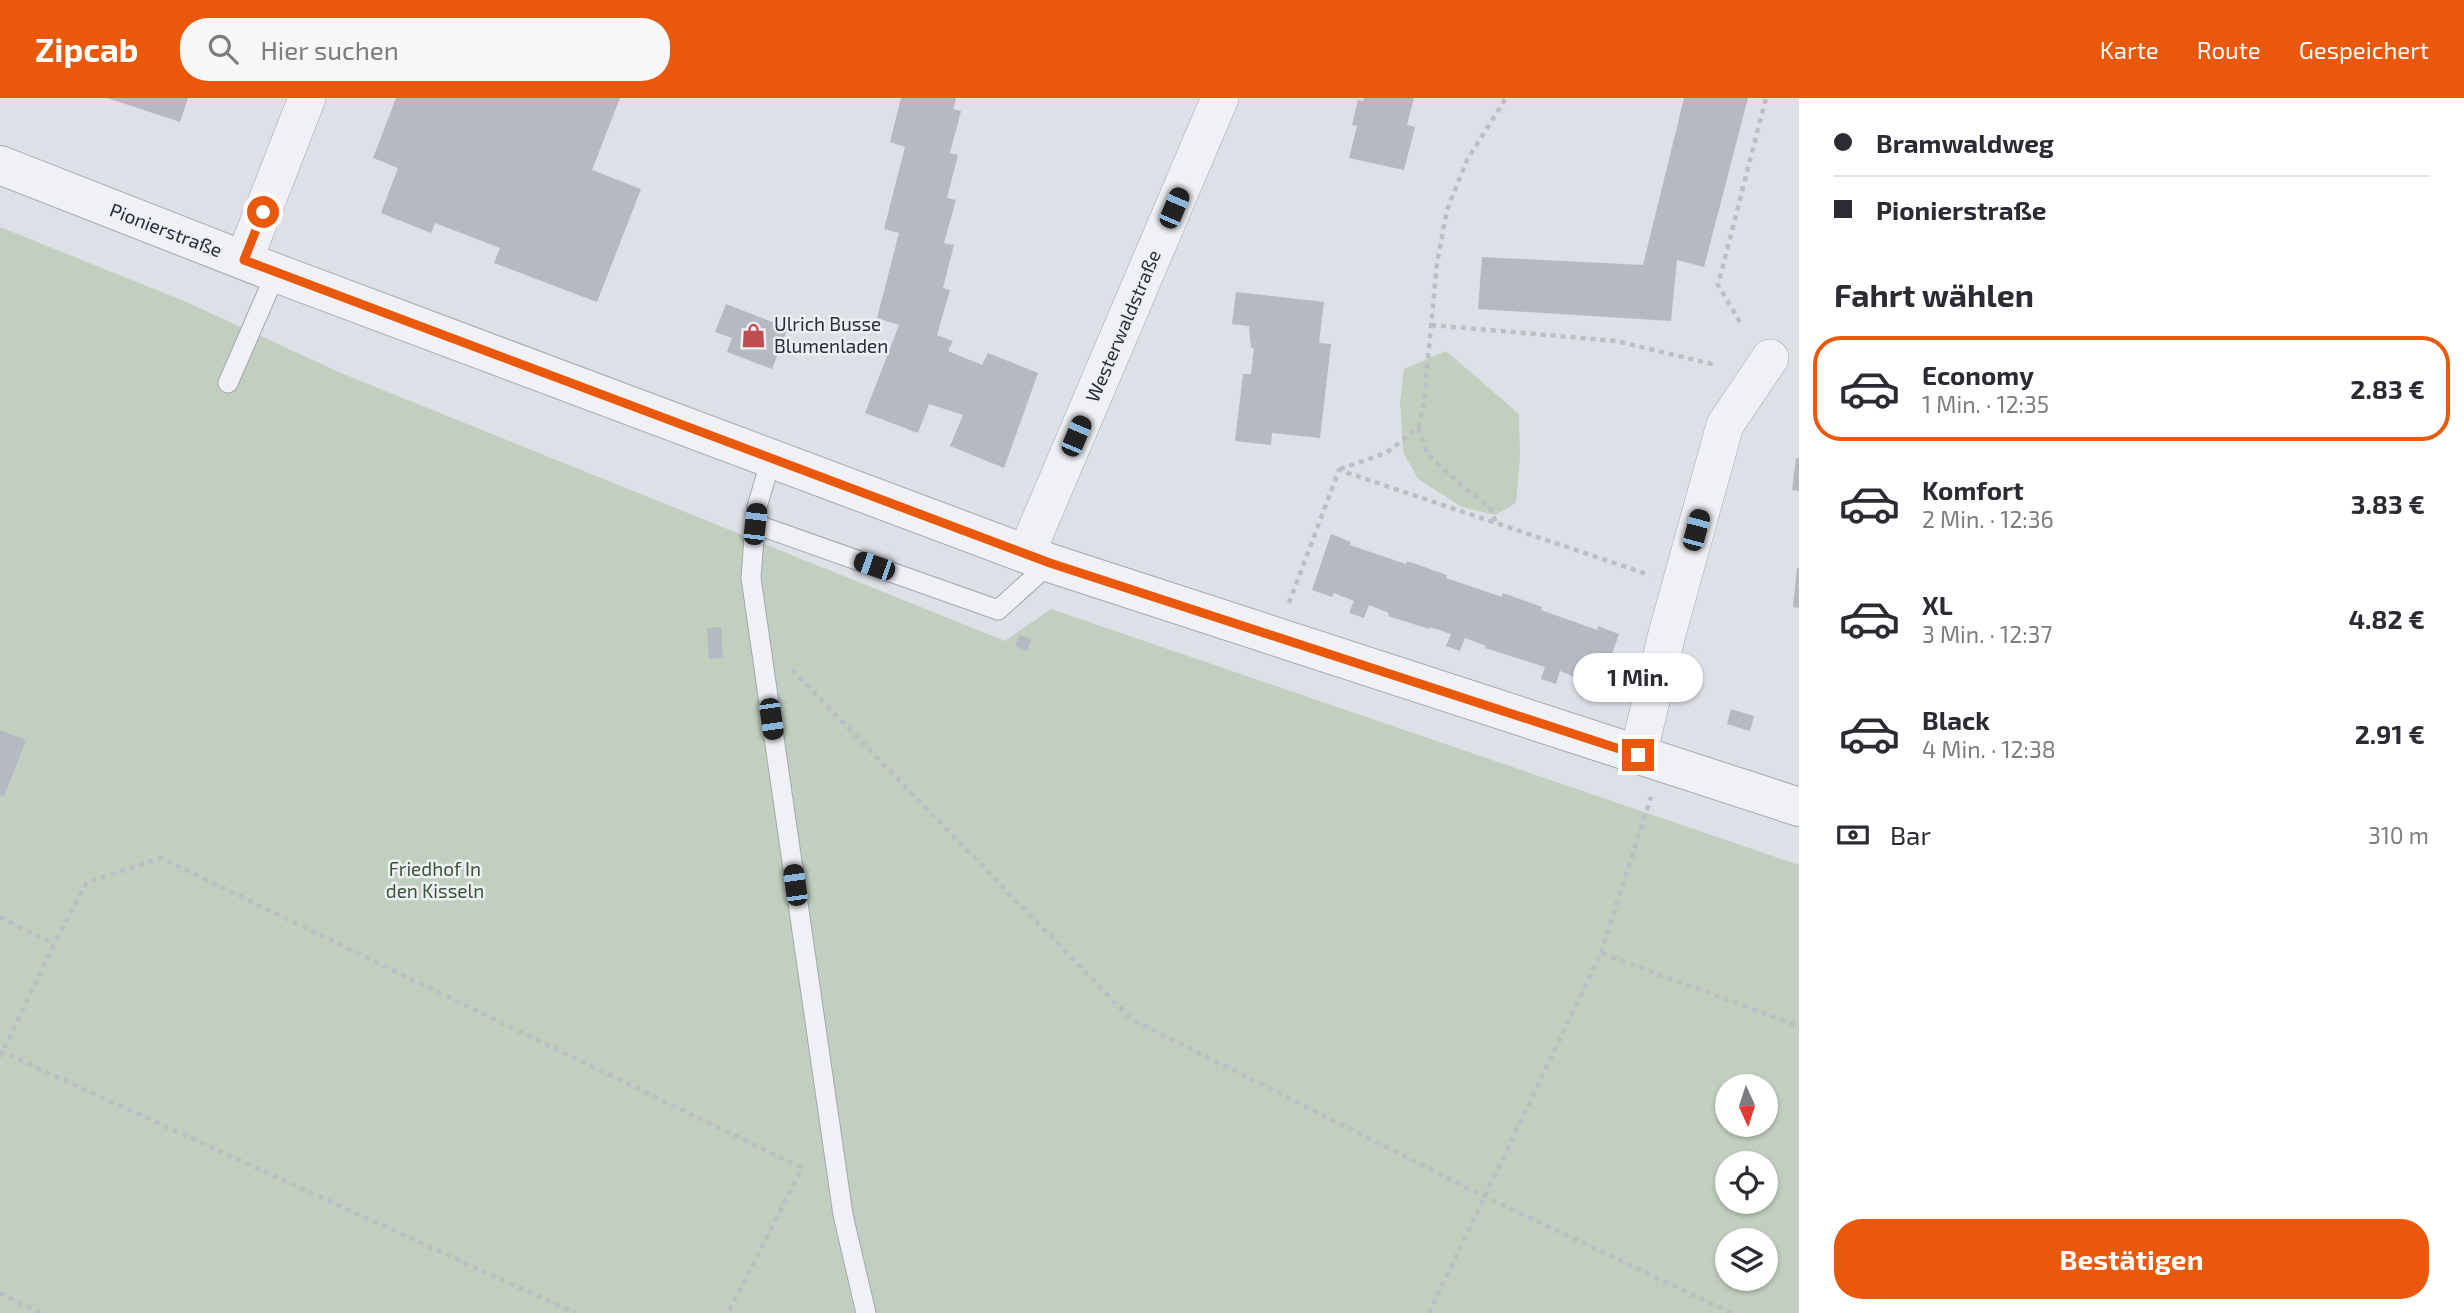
<!DOCTYPE html>
<html lang="de">
<head>
<meta charset="utf-8">
<style>
	:root { --surface:#fff; --page:#f7f7f7; --text:#2b2b33; --muted:#7c7c81; --line:#e1e1e2; --accent:#ea580c }
	body { margin:0; font-family:"Exo 2",sans-serif; background:var(--page); color:var(--text); height:100vh; display:flex; flex-direction:column; font-size:26px; white-space:nowrap }
	* { box-sizing:border-box; margin:0 }
	p { font-size:23px; color:var(--muted) }
	.icon { flex:none; width:38px; height:38px; fill:none; stroke:currentColor; stroke-width:2; stroke-linecap:round; stroke-linejoin:round }
	.map { position:relative; flex:1; overflow:hidden }
	.sheet { display:flex; flex-direction:column; background:var(--surface); width:665px }
	.sheet>* { flex:none }
	.hud { display:grid; align-content:center; height:154px; padding:0 35px; background:var(--surface) }
	.needle { width:46px; rotate:177deg }
	.fabs { position:absolute; left:1715px; top:976px; display:grid; gap:14px }
	.fabs a { display:grid; place-items:center; width:63px; height:63px; border-radius:50%; background:var(--surface); box-shadow:0 2px 5px #0004; font-size:35px }
	.end { position:absolute; width:32px; height:32px; margin:-16px; border:9px solid #ea580c; background:#fff; box-shadow:0 0 0 4px #fff }
	.from { border-radius:50% }
	.bubble { position:absolute; height:49px; border-radius:24px; background:var(--surface); box-shadow:0 2px 5px #0004; font-size:23px; font-weight:700; line-height:49px; text-align:center }
	.car { position:absolute; width:21px; height:42px; margin:-21px -10px; border-radius:9px; box-shadow:0 0 5px 2px #0007; background:linear-gradient(#222 24%,#8ab4d8 0 40%,#222 0 76%,#8ab4d8 0 86%,#222 0) }
	.hud b { display:flex; align-items:center; gap:24px; height:66px; font-size:26px }
	.hud b+b { border-top:2px solid var(--line) }
	.hud i { width:18px; height:18px; background:var(--text) }
	ul { padding:0; list-style:none }
	li { display:flex; align-items:center; gap:21px; height:105px; margin:0 14px 10px; padding:0 21px; border:4px solid transparent; border-radius:28px }
	li div { flex:1 }
	li b { display:block; font-size:26px }
	li em { font-style:normal; font-weight:700 }
	li.current { border-color:var(--accent) }
	li>.icon { width:63px; height:63px; stroke-width:1.5 }
	h2 { padding:0 35px; font-size:32px; line-height:84px }
	.pay { display:flex; align-items:center; gap:18px; height:77px; padding:0 35px; font-size:26px }
	.pay p { margin-inline-start:auto }
	.primary-button { display:flex; gap:14px; margin-top:auto; padding:14px 35px }
	.primary-button a { flex:1; height:80px; border-radius:28px; background:var(--accent); color:#fff; font-size:28px; font-weight:700; line-height:80px; text-align:center }
	header { display:flex; align-items:center; gap:42px; box-sizing:border-box; height:98px; padding:0 35px; background:var(--accent); color:#fff }
	header strong { font-size:33px }
	nav { display:flex; gap:38px; margin-inline-start:auto; font-size:24px }
	.search { width:490px; height:63px; background:var(--page); display:flex; align-items:center; gap:18px; box-sizing:border-box; padding:0 24px; border-radius:28px; color:var(--muted); font-size:26px }
	main { display:flex; flex:1; min-height:0 }
	.map>svg:first-child { display:block }
	.green { fill:#c2cfbf; fill-rule:evenodd }
	.building { fill:#b5b9c2 }
	.lines { fill:none; stroke-linecap:round; stroke-linejoin:round }
	.service-casing { stroke:#a3a7af; stroke-width:21 }
	.minor-casing { stroke:#a3a7af; stroke-width:38 }
	.tertiary-casing { stroke:#a3a7af; stroke-width:40 }
	.path { stroke:#bcbec4; stroke-width:4.5; stroke-dasharray:5 5; stroke-linecap:butt }
	.service { stroke:#f0f1f4; stroke-width:19 }
	.minor { stroke:#f0f1f4; stroke-width:37 }
	.tertiary { stroke:#f0f1f4; stroke-width:38 }
	.route { stroke:#ea580c; stroke-width:9 }
	.labels { text-anchor:middle; stroke-width:5; stroke-linejoin:round; paint-order:stroke }
	.street-label { font-size:19px; fill:#282d3b; stroke:#edeff3 }
	.poi-label { font-size:19px; fill:#282d3b; stroke:#edeff3; text-anchor:start }
	.park-label { font-size:19px; fill:#3a5537; stroke:#edeff3 }
</style>
</head>
<body>
<header>
<strong>Zipcab</strong>
<div class="search"><svg class="icon" aria-label="search" viewBox="0 0 24 24"><circle cx="10" cy="10" r="6"/><path d="M15 15l6 6"/></svg>Hier suchen</div>
<nav><a>Karte</a><a>Route</a><a>Gespeichert</a></nav>
</header>
<main>
<div class="map">
<svg width="1799" height="1215" viewBox="0 0 1799 1215">
	<rect width="100%" height="100%" fill="#dde0e6"/>
	<path class="green" d="M0,129l184,74 157,72 664,268 46,-32 748,256v448h-1799zM1727,989h39v38h-39zM1727,1066h39v38h-39zM1727,1143h39v38h-39z
		M1446,253l73,63 1,43 -4,46 -21,12 -33,-8 -44,-28 -15,-27 -3,-51 4,-32z"/>
	<path class="building" d="M107,0h81l-8,24z
		M396,0h224l-28,72 49,19 -44,113 -103,-39 6,-15 -65,-25 -4,10 -50,-20 17,-45 -25,-10z
		M901,0h55l-3,11 8,2 -11,42 8,2 -11,43 9,2 -12,43 10,2 -11,43 7,2 -13,45 16,6 -5,10 34,14 6,-12 50,20 -34,95 -54,-22 13,-31 -34,-11 -11,29 -53,-20 34,-88 -22,-7 22,-85 -15,-4 21,-82 -15,-5z
		M1364,0h50l-7,27 8,2 -11,43 -55,-12 8,-32 -5,-1 6,-25 5,1z
		M1684,0h64l-44,169 -27,-7 -6,61 -193,-12 4,-52 161,8z
		M1236,194l88,10 -5,41 12,1 -11,94 -48,-5 -1,12 -36,-4 8,-67h8l3,-26h-3l-2,-22 -17,-2z
		M726,206l62,24 -16,41 -45,-17 5,-14 -17,-6z
		M1796,360h3v33l-7,-1z
		M1331,436l20,8 -1,3 56,19 1,-3 40,14 -1,3 56,19 1,-4 39,14 -1,3 56,20 1,-4 21,8 -19,54 -40,-17 -4,13 -15,-5 4,-12 -60,-19 1,-2 -21,-8 -5,13 -14,-5 5,-12 -21,-7 -1,2 -41,-13 1,-3 -20,-8 -5,13 -15,-5 5,-12 -20,-8 -2,4 -20,-7z
		M1797,470h2v40l-6,-1z
		M721,529l2,31 -14,1 -2,-31z
		M1019,537l12,4 -4,12 -12,-5z
		M1731,611l23,7 -4,15 -23,-7z
		M0,632l26,10 -22,57 -4,-2z"/>
	<g class="lines">
		<defs>
			<path id="service" d="M228,285l48,-110
				M771,361l-14,48 -2,17 243,86 52,-47
				M755,426l-4,54 92,637 23,98"/>
			<path id="minor" d="M244,162l63,-162
				M1026,456l194,-456
				M1638,657l29,-121 58,-209 45,-67"/>
			<path id="tertiary" d="M0,67l276,108 774,290 749,244"/>
		</defs>
		<use href="#service" class="service-casing"/>
		<use href="#minor" class="minor-casing"/>
		<use href="#tertiary" class="tertiary-casing"/>
		<path class="path" d="M1740,224l-22,-37 48,-187
			M1431,227l185,16 100,24
			M1418,330l10,27 42,38 20,14 6,16
			M1340,371l46,-16 32,-25 6,-27 13,-138 10,-53 20,-50 39,-62
			M1289,505l50,-133 311,105
			M792,572l339,349 355,178 245,116
			M0,819l54,27
			M1601,855l50,-156
			M0,953l575,262
			M0,959l54,-113 33,-62 74,-24 641,310 -74,145
			M0,1195l41,20
			M1429,1215l172,-360 198,73"/>
		<use href="#service" class="service"/>
		<use href="#minor" class="minor"/>
		<use href="#tertiary" class="tertiary"/>
	</g>
	<g class="lines">
		<path class="route" d="M263,114l-19,48 806,303 588,192"/>
	</g>
	<defs>
		<symbol id="shop-bare" viewBox="-9 -9 18 18"><path d="M-5-2.5h2.3a2.7 3.5 0 0 1 5.4 0H5L5.5 6h-11ZM-1.5-2.5h3a1.5 2.3 0 0 0-3 0Z" fill="#bf4e53" stroke="#edeff3" stroke-width="2.5" paint-order="stroke"/></symbol>
	</defs>
	<g fill-rule="evenodd">
		<use href="#shop-bare" x="736" y="220" width="35" height="35"/>
	</g>
	<g class="labels">
		<g class="street-label">
			<text transform="translate(166 132) rotate(21)" y="7">Pionierstraße</text>
			<text transform="translate(1123 228) rotate(-67)" y="7">Westerwaldstraße</text>
		</g>
		<g class="poi-label">
			<text x="774" y="233">Ulrich Busse<tspan x="774" dy="22">Blumenladen</tspan></text>
		</g>
		<g class="park-label">
			<text x="435" y="778">Friedhof In<tspan x="435" dy="22">den Kisseln</tspan></text>
		</g>
	</g>
</svg>
<div class="fabs">
<a><svg class="needle" viewBox="-14 -14 28 28"><path d="M0-13l5 13h-10z" fill="#e53935"/><path d="M0 13l5-13h-10z" fill="#7c7c81"/></svg></a>
<a><svg class="icon" aria-label="locate" viewBox="0 0 24 24"><circle cx="12" cy="12" r="6"/><path d="M12 2v4M12 18v4M2 12h4M18 12h4"/></svg></a>
<a><svg class="icon" aria-label="layers" viewBox="0 0 24 24"><path d="M12 4l9 5-9 5-9-5zM3 14l9 5 9-5"/></svg></a>
</div>
<i class="end from" style="left:263px;top:114px"></i>
<i class="end" style="left:1638px;top:657px"></i>
<div class="bubble" style="left:1573px;top:555px;width:130px">1 Min.</div>
<i class="car" style="left:1174px;top:110px;rotate:23deg"></i>
<i class="car" style="left:1076px;top:338px;rotate:23deg"></i>
<i class="car" style="left:755px;top:426px;rotate:7deg"></i>
<i class="car" style="left:1696px;top:432px;rotate:15deg"></i>
<i class="car" style="left:874px;top:468px;rotate:289deg"></i>
<i class="car" style="left:771px;top:621px;rotate:172deg"></i>
<i class="car" style="left:795px;top:787px;rotate:352deg"></i>
</div>
<section class="sheet">
<div class="hud">
<b><i class="from"></i>Bramwaldweg</b>
<b><i></i>Pionierstraße</b>
</div>
<h2>Fahrt wählen</h2>
<ul>
<li class="current"><svg class="icon" aria-label="car" viewBox="0 0 24 24"><path d="M5 17H2v-5l4-1 3-4h7l3 4 3 1v5h-3M9 17h6M6 11h13"/><circle cx="7" cy="17" r="2"/><circle cx="17" cy="17" r="2"/></svg><div><b>Economy</b><p>1 Min. · 12:35</p></div><em>2.83 €</em></li>
<li><svg class="icon" aria-label="car" viewBox="0 0 24 24"><path d="M5 17H2v-5l4-1 3-4h7l3 4 3 1v5h-3M9 17h6M6 11h13"/><circle cx="7" cy="17" r="2"/><circle cx="17" cy="17" r="2"/></svg><div><b>Komfort</b><p>2 Min. · 12:36</p></div><em>3.83 €</em></li>
<li><svg class="icon" aria-label="car" viewBox="0 0 24 24"><path d="M5 17H2v-5l4-1 3-4h7l3 4 3 1v5h-3M9 17h6M6 11h13"/><circle cx="7" cy="17" r="2"/><circle cx="17" cy="17" r="2"/></svg><div><b>XL</b><p>3 Min. · 12:37</p></div><em>4.82 €</em></li>
<li><svg class="icon" aria-label="car" viewBox="0 0 24 24"><path d="M5 17H2v-5l4-1 3-4h7l3 4 3 1v5h-3M9 17h6M6 11h13"/><circle cx="7" cy="17" r="2"/><circle cx="17" cy="17" r="2"/></svg><div><b>Black</b><p>4 Min. · 12:38</p></div><em>2.91 €</em></li>
</ul>
<div class="pay"><svg class="icon" aria-label="cash" viewBox="0 0 24 24"><path d="M3 7h18v10H3z"/><circle cx="12" cy="12" r="2"/></svg>Bar<p>310 m</p></div>
<div class="primary-button"><a>Bestätigen</a></div>
</section>
</main>
</body>
</html>
